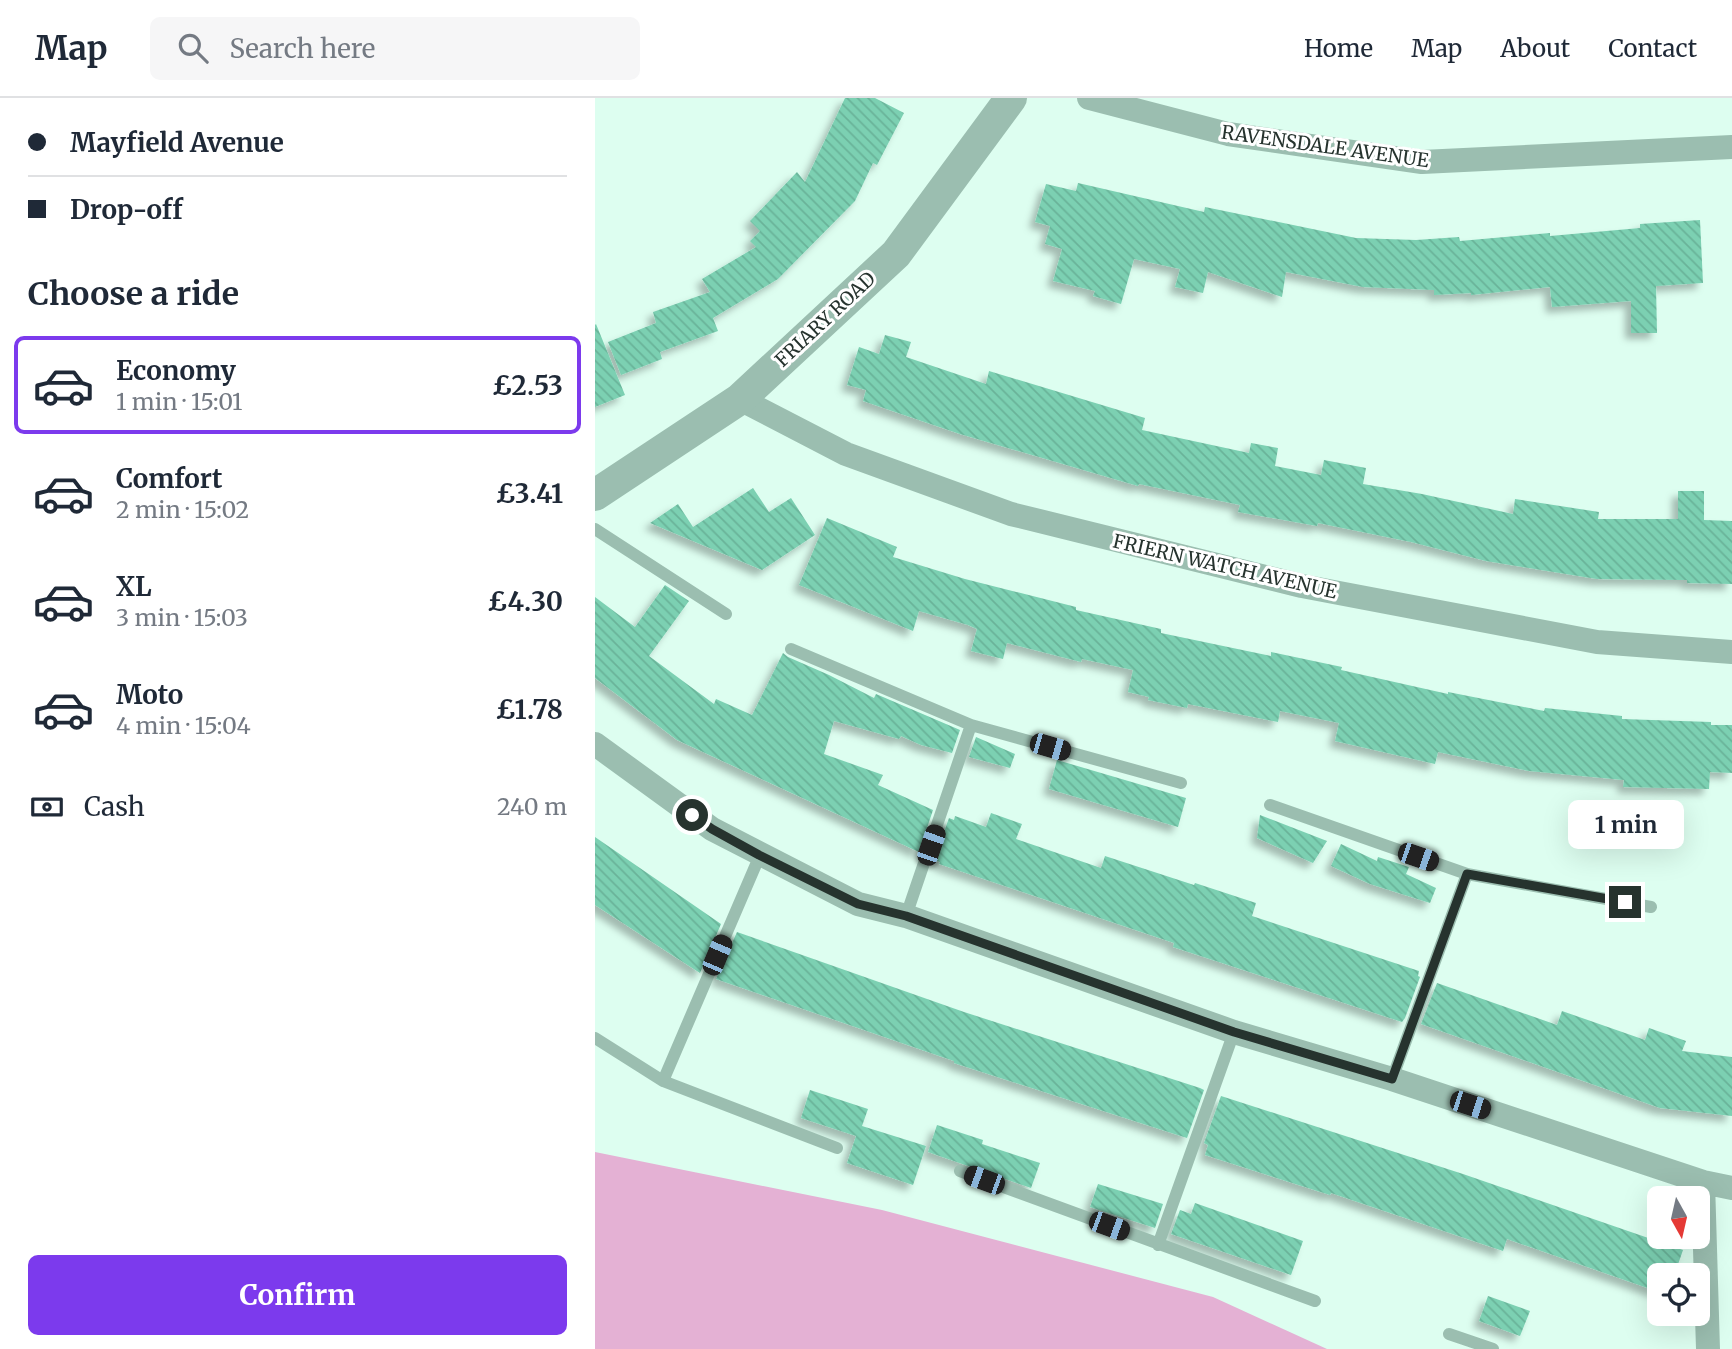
<!DOCTYPE html>
<html lang="en">
<head>
<meta charset="utf-8">
<style>
	:root { --surface:#fff; --page:#f6f6f7; --text:#1f2937; --muted:#747a83; --line:#e0e1e3; --accent:#7c3aed }
	body { margin:0; font-family:Merriweather,serif; background:var(--page); color:var(--text); height:100vh; display:flex; flex-direction:column; font-size:26px; white-space:nowrap }
	* { box-sizing:border-box; margin:0 }
	p { font-size:23px; color:var(--muted) }
	.icon { flex:none; width:38px; height:38px; fill:none; stroke:currentColor; stroke-width:2; stroke-linecap:round; stroke-linejoin:round }
	.map { position:relative; flex:1; overflow:hidden }
	.panel { display:flex; flex-direction:column; background:var(--surface); width:595px }
	.panel>* { flex:none }
	.guide { display:grid; align-content:center; height:154px; padding:0 28px; background:var(--surface) }
	.needle { width:46px; rotate:172deg }
	.fabs { position:absolute; left:1052px; top:1088px; display:grid; gap:14px }
	.fabs a { display:grid; place-items:center; width:63px; height:63px; border-radius:10px; background:var(--surface); box-shadow:0 7px 28px #0002; font-size:35px }
	.end { position:absolute; width:32px; height:32px; margin:-16px; border:9px solid #26332e; background:#fff; box-shadow:0 0 0 4px #fff }
	.from { border-radius:50% }
	.bubble { position:absolute; height:49px; border-radius:10px; background:var(--surface); box-shadow:0 7px 28px #0002; font-size:23px; font-weight:700; line-height:49px; text-align:center }
	.car { position:absolute; width:21px; height:42px; margin:-21px -10px; border-radius:9px; box-shadow:0 0 5px 2px #0007; background:linear-gradient(#222 24%,#8ab4d8 0 40%,#222 0 76%,#8ab4d8 0 86%,#222 0) }
	.guide b { display:flex; align-items:center; gap:24px; height:66px; font-size:26px }
	.guide b+b { border-top:2px solid var(--line) }
	.guide i { width:18px; height:18px; background:var(--text) }
	ul { padding:0; list-style:none }
	li { display:flex; align-items:center; gap:21px; height:98px; margin:0 14px 10px; padding:0 14px; border:4px solid transparent; border-radius:10px }
	li div { flex:1 }
	li b { display:block; font-size:26px }
	li em { font-style:normal; font-weight:700 }
	li.selected { border-color:var(--accent) }
	li>.icon { width:63px; height:63px; stroke-width:1.5 }
	h2 { padding:0 28px; font-size:32px; line-height:84px }
	.pay { display:flex; align-items:center; gap:18px; height:77px; padding:0 28px; font-size:26px }
	.pay p { margin-inline-start:auto }
	.button { display:flex; gap:14px; margin-top:auto; padding:14px 28px }
	.button a { flex:1; height:80px; border-radius:10px; background:var(--accent); color:#fff; font-size:28px; font-weight:700; line-height:80px; text-align:center }
	header { display:flex; align-items:center; gap:42px; box-sizing:border-box; height:98px; padding:0 35px; background:var(--surface); border-bottom:2px solid var(--line) }
	header strong { font-size:33px }
	nav { display:flex; gap:38px; margin-inline-start:auto; font-size:24px }
	.search { width:490px; height:63px; background:var(--page); display:flex; align-items:center; gap:18px; box-sizing:border-box; padding:0 24px; border-radius:10px; color:var(--muted); font-size:26px }
	main { display:flex; flex:1; min-height:0 }
	.map>svg:first-child { display:block }
	.green { fill:#e4b1d4 }
	.building { fill:url(#building-back-hatch); filter:url(#shadow) }
	.lines { fill:none; stroke-linecap:round; stroke-linejoin:round }
	.service { stroke:#9bbeb0; stroke-width:12 }
	.minor { stroke:#9bbeb0; stroke-width:24 }
	.tertiary { stroke:#9bbeb0; stroke-width:32 }
	.route { stroke:#26332e; stroke-width:9 }
	.labels { text-anchor:middle; stroke-width:6; stroke-linejoin:round; paint-order:stroke }
	.street-label { font-size:19px; fill:#26332e; stroke:#fff }
</style>
</head>
<body>
<header>
<strong>Map</strong>
<div class="search"><svg class="icon" aria-label="search" viewBox="0 0 24 24"><circle cx="10" cy="10" r="6"/><path d="M15 15l6 6"/></svg>Search here</div>
<nav><a>Home</a><a>Map</a><a>About</a><a>Contact</a></nav>
</header>
<main>
<section class="panel">
<div class="guide">
<b><i class="from"></i>Mayfield Avenue</b>
<b><i></i>Drop-off</b>
</div>
<h2>Choose a ride</h2>
<ul>
<li class="selected"><svg class="icon" aria-label="car" viewBox="0 0 24 24"><path d="M5 17H2v-5l4-1 3-4h7l3 4 3 1v5h-3M9 17h6M6 11h13"/><circle cx="7" cy="17" r="2"/><circle cx="17" cy="17" r="2"/></svg><div><b>Economy</b><p>1 min · 15:01</p></div><em>£2.53</em></li>
<li><svg class="icon" aria-label="car" viewBox="0 0 24 24"><path d="M5 17H2v-5l4-1 3-4h7l3 4 3 1v5h-3M9 17h6M6 11h13"/><circle cx="7" cy="17" r="2"/><circle cx="17" cy="17" r="2"/></svg><div><b>Comfort</b><p>2 min · 15:02</p></div><em>£3.41</em></li>
<li><svg class="icon" aria-label="car" viewBox="0 0 24 24"><path d="M5 17H2v-5l4-1 3-4h7l3 4 3 1v5h-3M9 17h6M6 11h13"/><circle cx="7" cy="17" r="2"/><circle cx="17" cy="17" r="2"/></svg><div><b>XL</b><p>3 min · 15:03</p></div><em>£4.30</em></li>
<li><svg class="icon" aria-label="car" viewBox="0 0 24 24"><path d="M5 17H2v-5l4-1 3-4h7l3 4 3 1v5h-3M9 17h6M6 11h13"/><circle cx="7" cy="17" r="2"/><circle cx="17" cy="17" r="2"/></svg><div><b>Moto</b><p>4 min · 15:04</p></div><em>£1.78</em></li>
</ul>
<div class="pay"><svg class="icon" aria-label="cash" viewBox="0 0 24 24"><path d="M3 7h18v10H3z"/><circle cx="12" cy="12" r="2"/></svg>Cash<p>240 m</p></div>
<div class="button"><a>Confirm</a></div>
</section>
<div class="map">
<svg width="1137" height="1251" viewBox="0 0 1137 1251">
	<defs>
		<pattern id="building-back-hatch" width="6" height="6" patternUnits="userSpaceOnUse" patternTransform="scale(1.75)"><rect width="6" height="6" fill="#7bd0b2"/><path d="M-1 5l2 2M0 0l6 6M5-1l2 2" fill="none" stroke="#6ab399"/></pattern>
		<filter id="shadow"><feDropShadow dx="-6" dy="6" stdDeviation="3.5" flood-color="#0004"/></filter>
	</defs>
	<rect width="100%" height="100%" fill="#ddfef0"/>
	<path class="green" d="M0,1054l287,58 331,87 114,52h-732z"/>
	<path class="building" d="M250,0h30l29,15 -27,52 -4,-2 -18,38 -77,78 -65,39 5,13 -58,21 2,7 -41,16 -13,-33 48,-19 -3,-11 57,-20 -8,-13 54,-32 -6,-6 10,-10 -10,-10 47,-49 8,10z
		M483,85l126,29 1,-5 151,31 60,2 43,-3 1,4 90,-8v3l90,-8v-4l60,-4 3,63 -47,3 1,47h-26v-32l-79,6 -2,-20 -79,8v-2l-37,2v-5l-71,-3 -77,-15 -4,25 -74,-25 -5,21 -28,-6 5,-18 -46,-10 -13,45 -28,-8 2,-5 -42,-10 9,-32 -17,-5 5,-18 -15,-4 11,-38 30,7z
		M1,226l29,71 -30,12v-82z
		M290,237l26,7 -5,15 80,27 3,-13 156,47 -3,12 107,23 2,-10 27,5 -3,18 46,9 3,-15 42,8 -3,16 59,10 91,20 2,-15 84,13 -1,7h80v-28h26v29l28,1v63l-45,-1v-3l-90,-1 -111,-18 -75,-19 -93,-19 -1,3 -79,-14 2,-7 -101,-21 -1,2 -178,-52 -97,-33 3,-11 -19,-5 12,-38 20,7z
		M158,390l16,24 22,-14 24,37 -53,35 -112,-47 28,-19 15,23z
		M232,420l70,29 -4,10 72,22 111,28v3l85,19v4l110,23v-4l71,15 -1,3 107,24v-2l96,19 1,-3 77,8v3l89,3v3h21v48l-22,-1 -1,17 -86,-2 1,-7 -95,-9 -91,-19 -3,12 -100,-23 4,-18 -59,-12 -2,11 -90,-18 -1,4 -39,-8 1,-3 -21,-5 5,-22 -51,-11 -1,3 -74,-19 -4,16 -32,-8 6,-22 -9,-4 -49,-14 -6,20 -114,-46z
		M70,487l24,16 -40,55 65,48 2,-5 36,16 31,-62 5,4 41,18 45,23 2,-4 84,36 -8,23 -31,-8 -20,-9 -2,3 -65,-18 -10,33 59,21 -5,10 55,25 -14,42 -242,-112 -82,-62v-81l40,30z
		M381,639l39,17 -5,14 -41,-11z
		M462,662l129,38 -8,29 -129,-38z
		M396,715l31,11 -6,15 85,29 4,-12 89,29 1,-2 61,20 -4,13 167,55 -1,5 2,1 -15,41 -3,4 -229,-75 1,-4 -235,-79 1,-2 -6,-2 15,-42 5,2 1,-4 31,11z
		M665,717l67,26 -14,22 -56,-25z
		M0,739l126,87 -21,49 -105,-68z
		M746,746l36,17 1,-4 31,10 -3,7 30,14 -6,15 -60,-19 -39,-18z
		M142,834l227,80 236,76 4,2 -17,48 -233,-75v-2l-238,-82z
		M842,885l120,42 5,-14 83,29 4,-12 37,13 -4,10 50,6v59l-72,-8 -239,-84z
		M215,992l58,19 -6,17 64,20 -13,39 -66,-22 9,-27 -55,-18z
		M626,998l242,78 220,76 -9,26h-15v16l-152,-53 -4,12 -172,-58 -1,2 -125,-40 3,-10 -4,-2z
		M342,1027l46,15 -1,4 58,19 -9,25 -103,-36z
		M503,1086l65,20 -8,24 -65,-21z
		M600,1105l108,38 -12,34 -120,-41 9,-24 11,4z
		M893,1198l42,15 -10,25 -41,-15z"/>
	<g class="lines">
		<path class="service" d="M0,431l131,85
			M196,551l180,76 210,58
			M675,707l197,69 184,33
			M311,818l65,-191
			M0,940l68,43 174,67
			M797,981l75,-205
			M68,983l97,-226
			M365,1073l355,130
			M563,1147l76,-213
			M854,1236l44,15"/>
		<path class="minor" d="M494,0l139,36 194,28 310,-15
			M145,301l106,55 165,60 291,72 295,56 135,10
			M0,646l117,85 146,75 48,12 328,116 158,47 311,103 29,6
			M1108,1084l5,167"/>
		<path class="tertiary" d="M0,397l145,-96 156,-145 115,-156"/>
	</g>
	<g class="lines">
		<path class="route" d="M97,717l20,14 47,26 99,49 48,12 328,116 158,47 75,-205 158,28"/>
	</g>
	<g class="labels">
		<g class="street-label">
			<text transform="translate(730 48) rotate(8)" y="7">RAVENSDALE AVENUE</text>
			<text transform="translate(230 221) rotate(-43)" y="7">FRIARY ROAD</text>
			<text transform="translate(630 468) rotate(13)" y="7">FRIERN WATCH AVENUE</text>
		</g>
	</g>
</svg>
<div class="fabs">
<a><svg class="needle" viewBox="-14 -14 28 28"><path d="M0-13l5 13h-10z" fill="#e53935"/><path d="M0 13l5-13h-10z" fill="#747a83"/></svg></a>
<a><svg class="icon" aria-label="locate" viewBox="0 0 24 24"><circle cx="12" cy="12" r="6"/><path d="M12 2v4M12 18v4M2 12h4M18 12h4"/></svg></a>
</div>
<i class="end from" style="left:97px;top:717px"></i>
<i class="end" style="left:1030px;top:804px"></i>
<div class="bubble" style="left:973px;top:702px;width:116px">1 min</div>
<i class="car" style="left:455px;top:649px;rotate:106deg"></i>
<i class="car" style="left:336px;top:747px;rotate:19deg"></i>
<i class="car" style="left:823px;top:759px;rotate:109deg"></i>
<i class="car" style="left:122px;top:857px;rotate:23deg"></i>
<i class="car" style="left:875px;top:1007px;rotate:108deg"></i>
<i class="car" style="left:389px;top:1082px;rotate:290deg"></i>
<i class="car" style="left:514px;top:1128px;rotate:110deg"></i>
</div>
</main>
</body>
</html>
